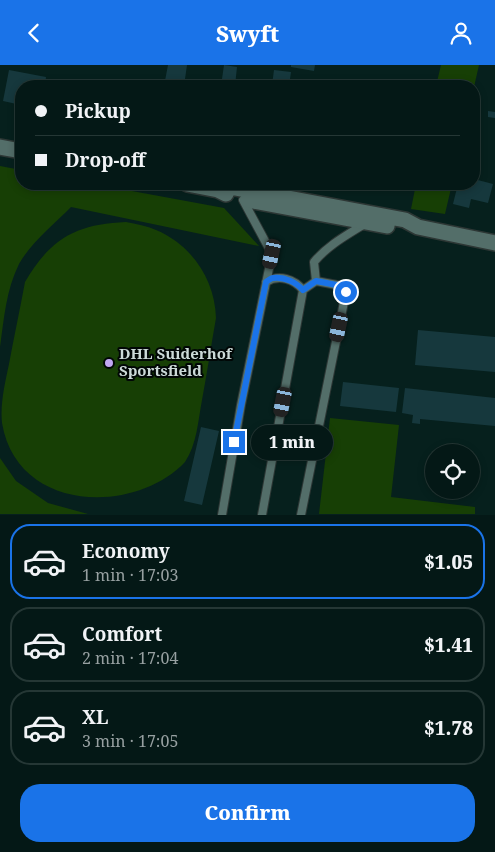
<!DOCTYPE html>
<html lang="en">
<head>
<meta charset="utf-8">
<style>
	:root { --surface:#041816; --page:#122523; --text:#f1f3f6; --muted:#97a0a1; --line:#253735; --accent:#1a73e8 }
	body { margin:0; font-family:"Noto Serif",serif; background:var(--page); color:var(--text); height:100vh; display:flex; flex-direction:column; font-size:19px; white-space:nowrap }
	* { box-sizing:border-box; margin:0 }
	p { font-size:16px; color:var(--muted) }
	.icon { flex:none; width:28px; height:28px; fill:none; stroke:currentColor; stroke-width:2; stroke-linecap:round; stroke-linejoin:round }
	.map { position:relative; height:450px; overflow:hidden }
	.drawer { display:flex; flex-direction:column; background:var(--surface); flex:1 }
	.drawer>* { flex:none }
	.top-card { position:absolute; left:15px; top:15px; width:465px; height:110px; border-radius:20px; box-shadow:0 2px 8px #0003,0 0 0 1px var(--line); display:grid; align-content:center; height:110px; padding:0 20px; background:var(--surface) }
	.controls { position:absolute; left:425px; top:379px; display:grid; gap:10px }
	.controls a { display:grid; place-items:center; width:55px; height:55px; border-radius:50%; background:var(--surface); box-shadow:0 2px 8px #0003,0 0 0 1px var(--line); font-size:25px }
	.end { position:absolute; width:22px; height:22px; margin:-11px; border:6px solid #1a73e8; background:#fff; box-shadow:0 0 0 2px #fff }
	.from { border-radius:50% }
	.bubble { position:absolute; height:35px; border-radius:18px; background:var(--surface); box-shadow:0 2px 8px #0003,0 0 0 1px var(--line); font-size:16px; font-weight:800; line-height:35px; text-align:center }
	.car { position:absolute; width:15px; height:30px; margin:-15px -8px; border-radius:6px; box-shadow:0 0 4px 1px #0007; background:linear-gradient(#222 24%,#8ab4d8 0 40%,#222 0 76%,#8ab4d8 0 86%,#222 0) }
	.top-card b { display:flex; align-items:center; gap:18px; height:48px; font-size:19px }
	.top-card b+b { border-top:1px solid var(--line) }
	.top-card i { width:12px; height:12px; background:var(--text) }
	ul { padding:9px 0 0; list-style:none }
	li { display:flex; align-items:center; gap:15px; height:75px; margin:0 10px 8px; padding:0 10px; border:2px solid var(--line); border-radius:20px }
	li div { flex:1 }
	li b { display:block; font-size:19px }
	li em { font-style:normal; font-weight:800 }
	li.current { border-color:var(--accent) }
	li>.icon { width:45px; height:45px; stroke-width:1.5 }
	.cta { display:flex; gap:10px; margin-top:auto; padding:10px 20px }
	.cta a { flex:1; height:58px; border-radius:20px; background:var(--accent); color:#fff; font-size:20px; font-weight:800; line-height:58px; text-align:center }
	header { display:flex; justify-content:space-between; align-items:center; height:65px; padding:0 20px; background:var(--accent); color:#fff; font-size:22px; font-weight:800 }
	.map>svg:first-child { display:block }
	.green { fill:#173f05 }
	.building { fill:#16383d }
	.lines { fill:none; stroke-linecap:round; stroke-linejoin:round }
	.service-casing { stroke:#2d3735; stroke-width:10 }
	.tertiary-casing { stroke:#2d3735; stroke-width:18 }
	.service { stroke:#536e69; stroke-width:8 }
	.tertiary { stroke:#536e69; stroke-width:15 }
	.route { stroke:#1a73e8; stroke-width:6 }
	.poi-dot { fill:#c1a8f3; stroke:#010706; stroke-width:2 }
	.labels { text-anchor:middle; stroke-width:4; stroke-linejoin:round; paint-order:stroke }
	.poi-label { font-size:15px; font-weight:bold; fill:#ccdad8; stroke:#010706; text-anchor:start }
</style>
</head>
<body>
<header><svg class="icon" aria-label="back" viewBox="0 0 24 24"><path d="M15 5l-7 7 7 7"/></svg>Swyft<svg class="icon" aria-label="person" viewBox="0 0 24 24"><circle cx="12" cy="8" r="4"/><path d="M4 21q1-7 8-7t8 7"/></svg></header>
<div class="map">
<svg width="495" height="450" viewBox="0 0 495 450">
	<rect width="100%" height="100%" fill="#06201d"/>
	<path class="green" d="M441,0h38l-5,22 -38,-1z
		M0,101l21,4v14h73l130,24 35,38 -188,-39c-17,17 -41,37 -52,57 -13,26 -15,55 -19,83z
		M416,119h36l-7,30 -34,-5z
		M126,157c10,2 21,4 30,8 36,15 59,50 60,88 -5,28 -9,55 -14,82 -4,21 -5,44 -17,62 -50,53 -168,51 -183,-39 -2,-19 3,-40 7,-59 5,-27 11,-55 16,-82 25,-43 51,-58 101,-60z
		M330,353l69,7 -8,72 84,10v7h-156z
		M0,393l16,23 32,22 40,11h-88z"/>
	<path class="building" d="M168,0h19l-3,21h-20z
		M224,0l13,2 -2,19h-14z
		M291,0h24l-1,6 -23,-4z
		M9,5l37,7 -1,9h-24v19l-18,-4z
		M274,5l17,2 -2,14 -17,-1z
		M329,15l19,3 -1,3h-19z
		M488,46l7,1v6l-7,-1z
		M474,114l19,5 -5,19 -17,-4 -2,9 -16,-4 5,-20h16z
		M418,265l77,7v35l-80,-7z
		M343,317l56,6 -3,24 -56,-6z
		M405,323l90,10v28l-75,-7v5l-8,-1 1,-8 -11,-2z
		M201,362l18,4 -17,74 -18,-4z"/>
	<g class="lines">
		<defs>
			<path id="service" d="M316,216l-2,-19c14,-17 33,-27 52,-39
				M222,450l19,-110 31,-151 -29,-54
				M262,450l41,-225c-9,-11 -24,-16 -37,-8
				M301,450l45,-223 -4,-6 -26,-5 -13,9"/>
			<path id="tertiary" d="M0,82l21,4
				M187,119l31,6 8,4
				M218,125l7,-2h10l170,32 13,7 77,16
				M248,135l139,26"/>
		</defs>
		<use href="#service" class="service-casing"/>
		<use href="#tertiary" class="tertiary-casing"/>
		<use href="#service" class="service"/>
		<use href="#tertiary" class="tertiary"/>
	</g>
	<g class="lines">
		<path class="route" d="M234,377l32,-160c3,-2 5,-4 7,-4 11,-2 24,5 30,12l13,-9 26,5 4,6"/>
	</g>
	<circle class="poi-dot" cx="109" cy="298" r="5"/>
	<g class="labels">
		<g class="poi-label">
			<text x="119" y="294">DHL Suiderhof<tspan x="119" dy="17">Sportsfield</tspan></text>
		</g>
	</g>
</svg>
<div class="controls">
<a><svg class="icon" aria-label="locate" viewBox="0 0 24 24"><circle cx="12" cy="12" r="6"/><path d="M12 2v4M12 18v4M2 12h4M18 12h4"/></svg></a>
</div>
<i class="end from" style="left:346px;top:227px"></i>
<i class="end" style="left:234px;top:377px"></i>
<div class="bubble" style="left:251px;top:360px;width:82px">1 min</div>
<i class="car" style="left:272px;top:189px;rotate:192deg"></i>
<i class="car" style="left:339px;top:262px;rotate:192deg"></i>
<i class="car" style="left:283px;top:337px;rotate:191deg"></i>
<div class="top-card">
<b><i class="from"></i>Pickup</b>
<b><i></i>Drop-off</b>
</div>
</div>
<section class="drawer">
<ul>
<li class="current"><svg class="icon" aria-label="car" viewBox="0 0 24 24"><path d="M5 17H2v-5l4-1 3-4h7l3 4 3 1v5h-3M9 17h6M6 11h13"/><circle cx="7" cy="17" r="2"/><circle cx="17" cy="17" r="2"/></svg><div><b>Economy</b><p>1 min · 17:03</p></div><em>$1.05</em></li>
<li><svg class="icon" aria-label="car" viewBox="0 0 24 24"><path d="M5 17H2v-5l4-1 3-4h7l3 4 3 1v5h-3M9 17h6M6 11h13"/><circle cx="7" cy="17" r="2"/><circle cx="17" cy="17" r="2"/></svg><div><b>Comfort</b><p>2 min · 17:04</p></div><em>$1.41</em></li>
<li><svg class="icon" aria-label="car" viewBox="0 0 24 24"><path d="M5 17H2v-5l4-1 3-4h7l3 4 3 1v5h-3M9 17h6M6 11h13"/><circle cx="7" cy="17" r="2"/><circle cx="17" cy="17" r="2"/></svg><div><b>XL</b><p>3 min · 17:05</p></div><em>$1.78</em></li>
</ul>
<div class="cta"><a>Confirm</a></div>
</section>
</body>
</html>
